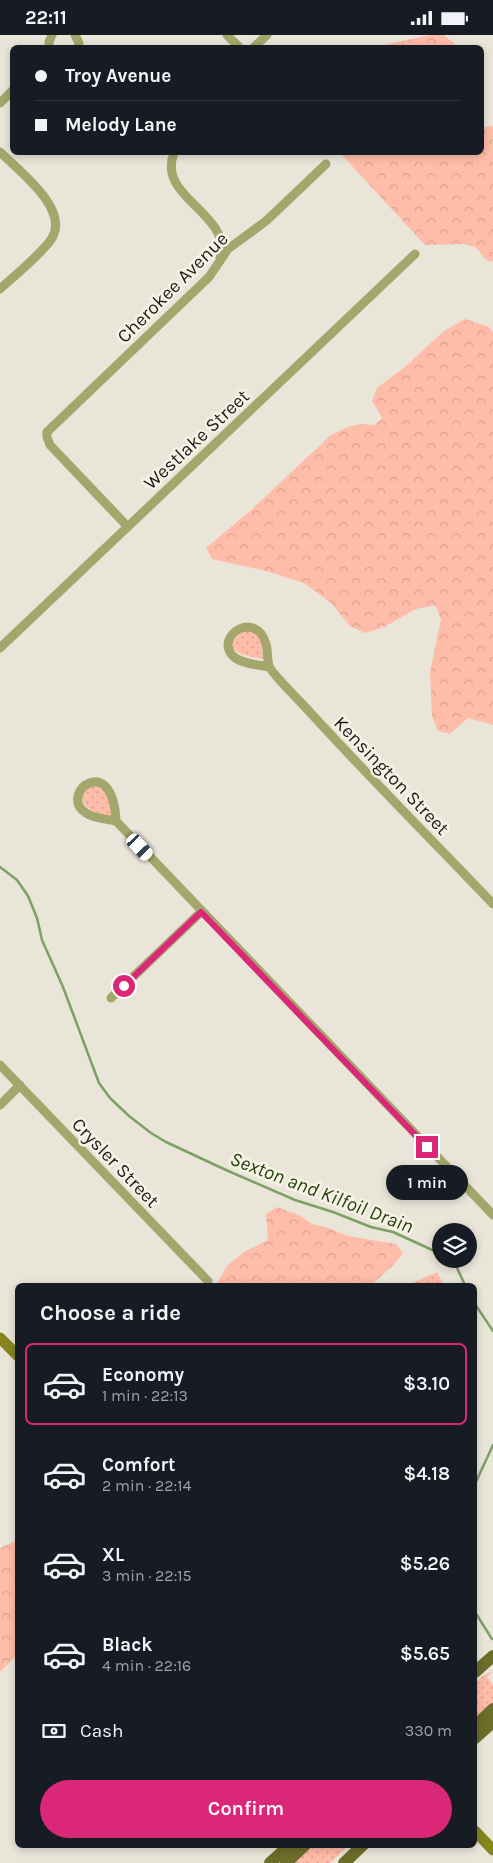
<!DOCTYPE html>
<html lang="en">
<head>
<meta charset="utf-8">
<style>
	:root { --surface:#171b24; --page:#242831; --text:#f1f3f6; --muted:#9ea1a6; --line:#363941; --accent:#db2777 }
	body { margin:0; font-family:Karla,sans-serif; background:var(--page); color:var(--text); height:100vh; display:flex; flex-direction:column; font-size:19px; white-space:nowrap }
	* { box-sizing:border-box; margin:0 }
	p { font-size:16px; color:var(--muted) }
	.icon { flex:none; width:28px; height:28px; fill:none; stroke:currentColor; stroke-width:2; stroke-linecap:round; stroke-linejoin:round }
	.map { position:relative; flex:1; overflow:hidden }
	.panel { position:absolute; left:15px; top:1248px; width:462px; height:565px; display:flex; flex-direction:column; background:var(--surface); border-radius:8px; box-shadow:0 2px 8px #0003 }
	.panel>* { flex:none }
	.banner { position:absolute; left:10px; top:10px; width:474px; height:110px; border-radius:8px; box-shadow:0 2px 8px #0003; display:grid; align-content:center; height:110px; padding:0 25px; background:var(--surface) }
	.tools { position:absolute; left:432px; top:1188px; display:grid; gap:10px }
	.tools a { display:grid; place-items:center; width:45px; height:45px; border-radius:50%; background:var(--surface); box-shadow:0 2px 8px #0003; font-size:25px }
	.end { position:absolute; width:22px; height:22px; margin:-11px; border:6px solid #db2777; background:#fff; box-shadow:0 0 0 2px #fff }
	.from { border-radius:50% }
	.bubble { position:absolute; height:35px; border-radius:18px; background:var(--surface); box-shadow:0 2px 8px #0003; font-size:16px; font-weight:600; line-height:35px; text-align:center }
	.car { position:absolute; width:15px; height:30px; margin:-15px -8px; border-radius:6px; box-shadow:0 0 4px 1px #0007; background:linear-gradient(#fff 24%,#345 0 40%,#fff 0 76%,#345 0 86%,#fff 0) }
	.banner b { display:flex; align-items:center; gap:18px; height:48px; font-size:19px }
	.banner b+b { border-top:1px solid var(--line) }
	.banner i { width:12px; height:12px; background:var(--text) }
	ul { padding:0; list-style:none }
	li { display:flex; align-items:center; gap:15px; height:82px; margin:0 10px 8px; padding:0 15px; border:2px solid transparent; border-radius:8px }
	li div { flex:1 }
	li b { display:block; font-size:19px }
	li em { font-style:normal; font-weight:600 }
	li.active { border-color:var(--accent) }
	li>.icon { width:45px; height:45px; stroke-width:1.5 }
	h2 { padding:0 25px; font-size:22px; line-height:60px }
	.pay { display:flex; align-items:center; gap:12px; height:55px; padding:0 25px; font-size:19px }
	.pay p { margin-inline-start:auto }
	.primary-button { display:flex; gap:10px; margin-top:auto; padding:10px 25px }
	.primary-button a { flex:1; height:58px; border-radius:30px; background:var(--accent); color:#fff; font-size:20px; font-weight:600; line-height:58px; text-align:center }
	.status { display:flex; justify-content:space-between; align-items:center; height:35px; padding:0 25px; background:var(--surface); direction:ltr }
	.status svg { height:14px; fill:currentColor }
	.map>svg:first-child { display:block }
	.grass { fill:url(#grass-dots) }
	.forest { fill:url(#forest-crowns) }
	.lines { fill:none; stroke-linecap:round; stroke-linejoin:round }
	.stream { stroke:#7e9f66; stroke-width:2.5 }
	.street { stroke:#a4a66b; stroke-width:9 }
	.secondary { stroke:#86861d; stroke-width:11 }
	.primary { stroke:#6c6d29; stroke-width:12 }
	.route { stroke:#db2777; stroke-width:6 }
	.labels { text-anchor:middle; stroke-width:5; stroke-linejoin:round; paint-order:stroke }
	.street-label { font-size:19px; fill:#1f1d19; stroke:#f7f2e6 }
	.water-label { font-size:20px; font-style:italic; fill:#26430c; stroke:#f7f2e6 }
</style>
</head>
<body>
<div class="status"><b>22:11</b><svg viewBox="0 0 49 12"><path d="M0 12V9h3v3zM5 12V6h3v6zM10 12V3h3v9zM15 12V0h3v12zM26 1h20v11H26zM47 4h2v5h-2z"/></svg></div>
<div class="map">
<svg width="493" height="1828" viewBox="0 0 493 1828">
	<defs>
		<pattern id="grass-dots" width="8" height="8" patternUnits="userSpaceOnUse" patternTransform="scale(1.25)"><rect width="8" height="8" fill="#ffbca8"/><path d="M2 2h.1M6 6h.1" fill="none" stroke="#daa190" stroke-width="1.8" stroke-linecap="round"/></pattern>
		<pattern id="forest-crowns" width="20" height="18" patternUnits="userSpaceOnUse" patternTransform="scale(1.25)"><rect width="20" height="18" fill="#ffbca8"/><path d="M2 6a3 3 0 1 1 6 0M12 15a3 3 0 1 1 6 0" fill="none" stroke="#daa190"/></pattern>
	</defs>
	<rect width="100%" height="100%" fill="#eae5d9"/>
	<path class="grass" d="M246,595l11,4 4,7 2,18c-20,-3 -48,-11 -17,-29z
		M94,751c15,4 16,17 18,30l-2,1c-13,-4 -28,-6 -28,-23l7,-6z
		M437,1237l7,13h-36z
		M493,1636l-6,6 6,8v19l-18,17v-38l9,-8z
		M307,1810h42l-19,18h-38z"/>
	<path class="forest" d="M430,0h14l14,12h-84z
		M493,91v135l-3,1 -5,-3 -9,-12 -14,-3 -37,1 -85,-92h141v-26z
		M465,284l24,8 4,5v393l-25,-7 -18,16 -12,-3 -6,-15 -2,-44 11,-53 -6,-14 -19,4 -32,18 -19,6 -15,-7 -19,-23 -27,-20 -38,-12 -54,-12 -6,-11 44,-37 81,-76 17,-8 13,-3 14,1 7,-7 -10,-17 5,-13 29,-22 38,-35z
		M277,1172l22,8 13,9 17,4 19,8 48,8 7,9c-8,13 -21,21 -31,32h-156l11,-19 17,-14 24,-12 -2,-26z
		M17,1505v115l-17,17v-124z"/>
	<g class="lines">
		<path class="stream" d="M0,832l17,13 11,16 9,22 5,22 21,47 36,96 11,15 19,18 22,17 15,9 60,28 69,30 38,12 38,15 22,5 48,22
			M450,1224l7,9 8,17
			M475,1269l18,27
			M475,1449l18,-39
			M475,1577l17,27"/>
		<path class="street" d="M75,0l4,8 -1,4
			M227,0l12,12
			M49,12v-5l3,-7
			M254,12l13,-12
			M0,68l12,-12
			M0,117c19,19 73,59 50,89 -14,18 -34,33 -50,48
			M174,118c-18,45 59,60 46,105
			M128,492l-78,-82 -3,-8v-5l162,-155 19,-28 38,-28 60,-57
			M0,613l415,-394
			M269,632c-10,-2 -28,-3 -36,-11 -19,-20 23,-47 33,-12 2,7 1,15 3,22 2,7 31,35 38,43 60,66 124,130 186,195
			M116,786c-3,-71 -59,-27 -30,-8 8,6 21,6 30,8l377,394
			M111,963l90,-86
			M0,1030l208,216
			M0,1070l20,-20"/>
		<path class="secondary" d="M0,1303l18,18
			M475,1796l18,19"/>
		<path class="primary" d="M475,1637l18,-16
			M475,1691l18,-17
			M475,1703l18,-16
			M270,1828l20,-18
			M286,1828l19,-18
			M344,1828l19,-18"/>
	</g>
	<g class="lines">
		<path class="route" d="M124,951l77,-74 226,235"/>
	</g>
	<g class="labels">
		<g class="street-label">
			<text transform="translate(172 252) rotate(-45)" y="7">Cherokee Avenue</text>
			<text transform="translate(196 404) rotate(-43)" y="7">Westlake Street</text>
			<text transform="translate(392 740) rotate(46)" y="7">Kensington Street</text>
			<text transform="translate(116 1127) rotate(46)" y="7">Crysler Street</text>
		</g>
		<g class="water-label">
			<text transform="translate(322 1157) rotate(21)" y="7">Sexton and Kilfoil Drain</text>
		</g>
	</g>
</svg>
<div class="tools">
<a><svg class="icon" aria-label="layers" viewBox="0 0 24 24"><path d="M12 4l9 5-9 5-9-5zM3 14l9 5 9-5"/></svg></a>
</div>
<i class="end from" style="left:124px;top:951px"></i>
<i class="end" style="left:427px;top:1112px"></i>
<div class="bubble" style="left:386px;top:1130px;width:82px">1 min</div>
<i class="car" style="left:140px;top:812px;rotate:137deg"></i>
<div class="banner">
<b><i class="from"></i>Troy Avenue</b>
<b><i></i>Melody Lane</b>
</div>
<section class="panel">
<h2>Choose a ride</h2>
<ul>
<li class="active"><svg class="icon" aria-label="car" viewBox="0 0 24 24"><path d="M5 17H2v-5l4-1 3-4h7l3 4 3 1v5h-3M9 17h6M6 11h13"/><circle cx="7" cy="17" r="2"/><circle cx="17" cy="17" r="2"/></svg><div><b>Economy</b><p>1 min · 22:13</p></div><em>$3.10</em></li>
<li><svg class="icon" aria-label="car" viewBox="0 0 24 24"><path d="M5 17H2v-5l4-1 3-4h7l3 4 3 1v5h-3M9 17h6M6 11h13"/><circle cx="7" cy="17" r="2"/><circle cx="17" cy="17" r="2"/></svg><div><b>Comfort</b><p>2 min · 22:14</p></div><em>$4.18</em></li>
<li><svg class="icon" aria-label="car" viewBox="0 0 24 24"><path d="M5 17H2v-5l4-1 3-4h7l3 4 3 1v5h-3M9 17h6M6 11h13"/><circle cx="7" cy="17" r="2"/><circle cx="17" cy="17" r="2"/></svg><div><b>XL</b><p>3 min · 22:15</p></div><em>$5.26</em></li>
<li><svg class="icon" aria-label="car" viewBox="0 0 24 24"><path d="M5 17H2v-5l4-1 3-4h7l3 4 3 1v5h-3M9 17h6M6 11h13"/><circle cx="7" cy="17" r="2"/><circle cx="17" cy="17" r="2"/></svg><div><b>Black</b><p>4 min · 22:16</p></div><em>$5.65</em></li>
</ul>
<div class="pay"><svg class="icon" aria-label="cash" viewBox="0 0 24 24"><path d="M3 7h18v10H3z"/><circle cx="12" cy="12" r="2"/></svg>Cash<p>330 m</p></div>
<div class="primary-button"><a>Confirm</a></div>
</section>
</div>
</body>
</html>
